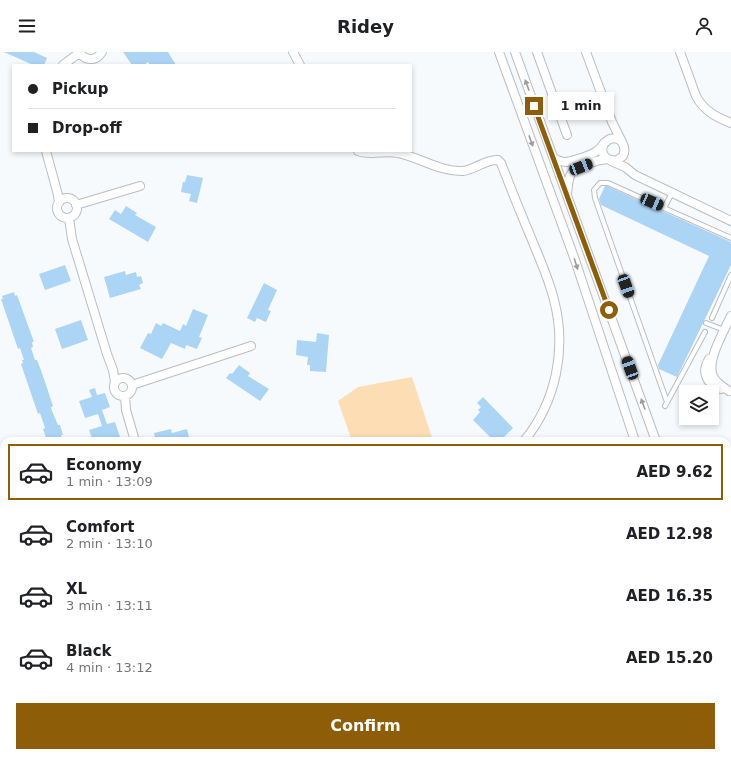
<!DOCTYPE html>
<html lang="en">
<head>
<meta charset="utf-8">
<style>
	:root { --surface:#fff; --page:#f6f6f6; --text:#202124; --muted:#757577; --line:#e0e0e0; --accent:#8d5e07 }
	body { margin:0; font-family:"DejaVu Sans",sans-serif; background:var(--page); color:var(--text); height:100vh; display:flex; flex-direction:column; font-size:15px; white-space:nowrap }
	* { box-sizing:border-box; margin:0 }
	p { font-size:13px; color:var(--muted) }
	.icon { flex:none; width:22px; height:22px; fill:none; stroke:currentColor; stroke-width:2; stroke-linecap:round; stroke-linejoin:round }
	.map { position:relative; flex:1; overflow:hidden }
	.panel { position:absolute; left:0px; top:385px; width:731px; height:320px; display:flex; flex-direction:column; background:var(--surface); border-radius:12px 12px 0 0; box-shadow:0 2px 6px #0003 }
	.panel>* { flex:none }
	.guide { position:absolute; left:12px; top:12px; width:400px; height:88px; border-radius:0px; box-shadow:0 2px 6px #0003; display:grid; align-content:center; height:88px; padding:0 16px; background:var(--surface) }
	.fabs { position:absolute; left:679px; top:333px; display:grid; gap:8px }
	.fabs a { display:grid; place-items:center; width:40px; height:40px; border-radius:0px; background:var(--surface); box-shadow:0 2px 6px #0003; font-size:20px }
	.end { position:absolute; width:18px; height:18px; margin:-9px; border:5px solid #8d5e07; background:#fff; box-shadow:0 0 0 2px #fff }
	.from { border-radius:50% }
	.bubble { position:absolute; height:28px; border-radius:0px; background:var(--surface); box-shadow:0 2px 6px #0003; font-size:13px; font-weight:600; line-height:28px; text-align:center }
	.car { position:absolute; width:12px; height:24px; margin:-12px -6px; border-radius:5px; box-shadow:0 0 3px 1px #0007; background:linear-gradient(#222 24%,#8ab4d8 0 40%,#222 0 76%,#8ab4d8 0 86%,#222 0) }
	.guide b { display:flex; align-items:center; gap:14px; height:38px; font-size:15px }
	.guide b+b { border-top:1px solid var(--line) }
	.guide i { width:10px; height:10px; background:var(--text) }
	ul { padding:7px 0 0; list-style:none }
	li { display:flex; align-items:center; gap:12px; height:56px; margin:0 8px 6px; padding:0 8px; border:2px solid transparent; border-radius:0px }
	li div { flex:1 }
	li b { display:block; font-size:15px }
	li em { font-style:normal; font-weight:600 }
	li.selected { border-color:var(--accent) }
	li>.icon { width:36px; height:36px; stroke-width:1.5 }
	.primary-button { display:flex; gap:8px; margin-top:auto; padding:8px 16px }
	.primary-button a { flex:1; height:46px; border-radius:0px; background:var(--accent); color:#fff; font-size:16px; font-weight:600; line-height:46px; text-align:center }
	header { display:flex; justify-content:space-between; align-items:center; height:52px; padding:0 16px; background:var(--surface); font-size:18px; font-weight:600 }
	.map>svg:first-child { display:block }
	.green { fill:#fdddb4 }
	.building { fill:#acd4f4 }
	.lines { fill:none; stroke-linecap:round; stroke-linejoin:round }
	.lane-casing { stroke:#babec0; stroke-width:6 }
	.street-casing { stroke:#babec0; stroke-width:10 }
	.secondary-casing { stroke:#babec0; stroke-width:14 }
	.path { stroke:#b6b9bc; stroke-width:1.5; stroke-dasharray:1 3; stroke-linecap:butt }
	.lane { stroke:#fff; stroke-width:4 }
	.street { stroke:#fff; stroke-width:8 }
	.secondary { stroke:#fff; stroke-width:12 }
	.oneway { fill:#9b9c9c }
	.route { stroke:#8d5e07; stroke-width:5 }
</style>
</head>
<body>
<header><svg class="icon" aria-label="menu" viewBox="0 0 24 24"><path d="M4 6h16M4 12h16M4 18h16"/></svg>Ridey<svg class="icon" aria-label="person" viewBox="0 0 24 24"><circle cx="12" cy="8" r="4"/><path d="M4 21q1-7 8-7t8 7"/></svg></header>
<div class="map">
<svg width="731" height="705" viewBox="0 0 731 705">
	<rect width="100%" height="100%" fill="#f6fafd"/>
	<path class="green" d="M412,325l21,64h-81l-14,-40 20,-14z"/>
	<path class="building" d="M4,0h30l13,6 -3,7h-11z
		M123,0h45l8,13h-26l-2,-3 -4,3h-12z
		M187,123l16,3 -6,25 -8,-2 2,-7 -10,-2 2,-10h2z
		M605,134h2l124,56v23l-54,112 -18,-8 -1,-4 51,-109 -108,-51 -2,-6z
		M126,154l11,7 -2,2 21,12 -8,15 -39,-23 6,-9 6,4z
		M65,213l6,16 -26,9 -6,-16z
		M125,219l1,4 10,-3 1,5 4,-1 2,7 -4,2 2,4 -31,9 -6,-21z
		M264,231l13,7 -9,20 3,1 -5,11 -9,-4 -2,4 -8,-4z
		M14,240l1,4 2,-1 17,47h-2l1,5 -2,1 4,12h2l5,13 11,33 -2,1 1,4 6,14h2l3,10h-2l2,6h-16l-4,-12 2,-1 -5,-15 -2,1 -17,-50 2,-1 -1,-3h2l-4,-12 -2,1 -17,-50h2l-1,-3z
		M193,257l15,6 -9,22 3,1 -5,11 -11,-4 -1,4 -14,-6 -9,16 -22,-11 8,-15 3,1 5,-11 5,3 2,-3 17,8 3,-7 3,2z
		M81,268l7,20 -26,9 -7,-20z
		M317,281l12,2 -3,37 -16,-1v-6h-3l1,-8 -12,-2 1,-15 19,2z
		M239,313l11,8 -2,3 21,13 -9,12 -34,-23 4,-5 2,1z
		M95,336l2,7 8,-2 5,14 -8,3 5,14 8,-2 5,15 -13,4h-14l-4,-11 13,-4 -4,-12 -13,4 -6,-17 13,-4 -3,-7z
		M483,345l30,31 -13,13h-6l-21,-21 7,-8 -2,-2 3,-3 -4,-4z
		M171,377l1,4 15,-4 3,12h-34l-2,-8z"/>
	<g class="lines">
		<defs>
			<path id="lane" d="M664,156l8,-15
				M712,266l19,-43
				M706,271l18,7
				M667,350l-72,-204 -1,-8 6,-7h8l123,55
				M665,354l40,-74"/>
			<path id="street" d="M79,0c6,9 17,10 23,0
				M293,0l7,13
				M499,0l76,208 60,181
				M515,0l141,389
				M537,0l30,83
				M586,0l26,70 10,20
				M680,0l16,44c8,15 20,21 35,27
				M63,13l16,-12
				M46,99l12,44 1,8
				M358,99c12,5 27,-1 40,2 21,4 42,19 65,18 12,-1 22,-12 35,-11l3,3c10,26 20,51 31,77 8,20 17,39 22,60 13,49 2,102 -30,141
				M554,107c4,1 8,3 12,3 7,-1 27,-7 32,-12 4,-3 7,-9 12,-11 11,-4 17,8 13,17l-7,5 -9,-2c-5,-5 -6,-9 -3,-16
				M611,109l14,6 10,8 96,46
				M567,141c1,-5 1,-14 4,-19 5,-8 27,-14 36,-15
				M57 156a10 10 0 1 1 20 0a10 10 0 1 1-20 0Z
				M76,153l64,-19
				M69,166l3,21 35,115 6,16 2,12
				M709,307c-8,13 -3,25 12,30
				M114 335a9 9 0 1 1 18 0a9 9 0 1 1-18 0Z
				M132,333l119,-39
				M729,339c-6,-4 -13,-8 -16,-15 -7,-15 11,-45 18,-60
				M125,344l1,14 9,31
				M727,606l4,18
				M173,701l1,4
				M248,701l1,4
				M322,701l1,4
				M460,701l1,4
				M534,701v4
				M608,701v4
				M681,701v4
				M725,701v4
				M142,705l15,-4"/>
			<path id="secondary" d="M727,468h4
				M727,480l4,-1
				M727,488h4
				M727,500l4,-1
				M727,528l4,-7
				M0,643l4,-2
				M0,661l4,-2"/>
		</defs>
		<use href="#lane" class="lane-casing"/>
		<use href="#street" class="street-casing"/>
		<use href="#secondary" class="secondary-casing"/>
		<path class="path" d="M90,701l2,4
			M211,701v4
			M285,701v4
			M357,701v4
			M421,701l1,4
			M498,701v4
			M571,701l1,4
			M644,701l1,4
			M714,701v4
			M20,705l8,-4
			M330,705l18,-4
			M408,705l8,-4"/>
		<use href="#lane" class="lane"/>
		<use href="#street" class="street"/>
		<use href="#secondary" class="secondary"/>
	</g>
	<defs><path id="oneway-solid" d="M-6-.8H1V-3.2L6.5 0L1 3.2V.8H-6Z"/></defs>
	<g class="oneway">
		<use href="#oneway-solid" transform="translate(527 33) rotate(-110)"/>
		<use href="#oneway-solid" transform="translate(531 89) rotate(70)"/>
		<use href="#oneway-solid" transform="translate(576 212) rotate(72)"/>
		<use href="#oneway-solid" transform="translate(643 352) rotate(-110)"/>
	</g>
	<g class="lines">
		<path class="route" d="M534,54l75,204"/>
	</g>
</svg>
<div class="fabs">
<a><svg class="icon" aria-label="layers" viewBox="0 0 24 24"><path d="M12 4l9 5-9 5-9-5zM3 14l9 5 9-5"/></svg></a>
</div>
<i class="end from" style="left:609px;top:258px"></i>
<i class="end" style="left:534px;top:54px"></i>
<div class="bubble" style="left:548px;top:40px;width:66px">1 min</div>
<i class="car" style="left:581px;top:115px;rotate:69deg"></i>
<i class="car" style="left:652px;top:150px;rotate:113deg"></i>
<i class="car" style="left:626px;top:234px;rotate:160deg"></i>
<i class="car" style="left:630px;top:316px;rotate:340deg"></i>
<div class="guide">
<b><i class="from"></i>Pickup</b>
<b><i></i>Drop-off</b>
</div>
<section class="panel">
<ul>
<li class="selected"><svg class="icon" aria-label="car" viewBox="0 0 24 24"><path d="M5 17H2v-5l4-1 3-4h7l3 4 3 1v5h-3M9 17h6M6 11h13"/><circle cx="7" cy="17" r="2"/><circle cx="17" cy="17" r="2"/></svg><div><b>Economy</b><p>1 min · 13:09</p></div><em>AED 9.62</em></li>
<li><svg class="icon" aria-label="car" viewBox="0 0 24 24"><path d="M5 17H2v-5l4-1 3-4h7l3 4 3 1v5h-3M9 17h6M6 11h13"/><circle cx="7" cy="17" r="2"/><circle cx="17" cy="17" r="2"/></svg><div><b>Comfort</b><p>2 min · 13:10</p></div><em>AED 12.98</em></li>
<li><svg class="icon" aria-label="car" viewBox="0 0 24 24"><path d="M5 17H2v-5l4-1 3-4h7l3 4 3 1v5h-3M9 17h6M6 11h13"/><circle cx="7" cy="17" r="2"/><circle cx="17" cy="17" r="2"/></svg><div><b>XL</b><p>3 min · 13:11</p></div><em>AED 16.35</em></li>
<li><svg class="icon" aria-label="car" viewBox="0 0 24 24"><path d="M5 17H2v-5l4-1 3-4h7l3 4 3 1v5h-3M9 17h6M6 11h13"/><circle cx="7" cy="17" r="2"/><circle cx="17" cy="17" r="2"/></svg><div><b>Black</b><p>4 min · 13:12</p></div><em>AED 15.20</em></li>
</ul>
<div class="primary-button"><a>Confirm</a></div>
</section>
</div>
</body>
</html>
